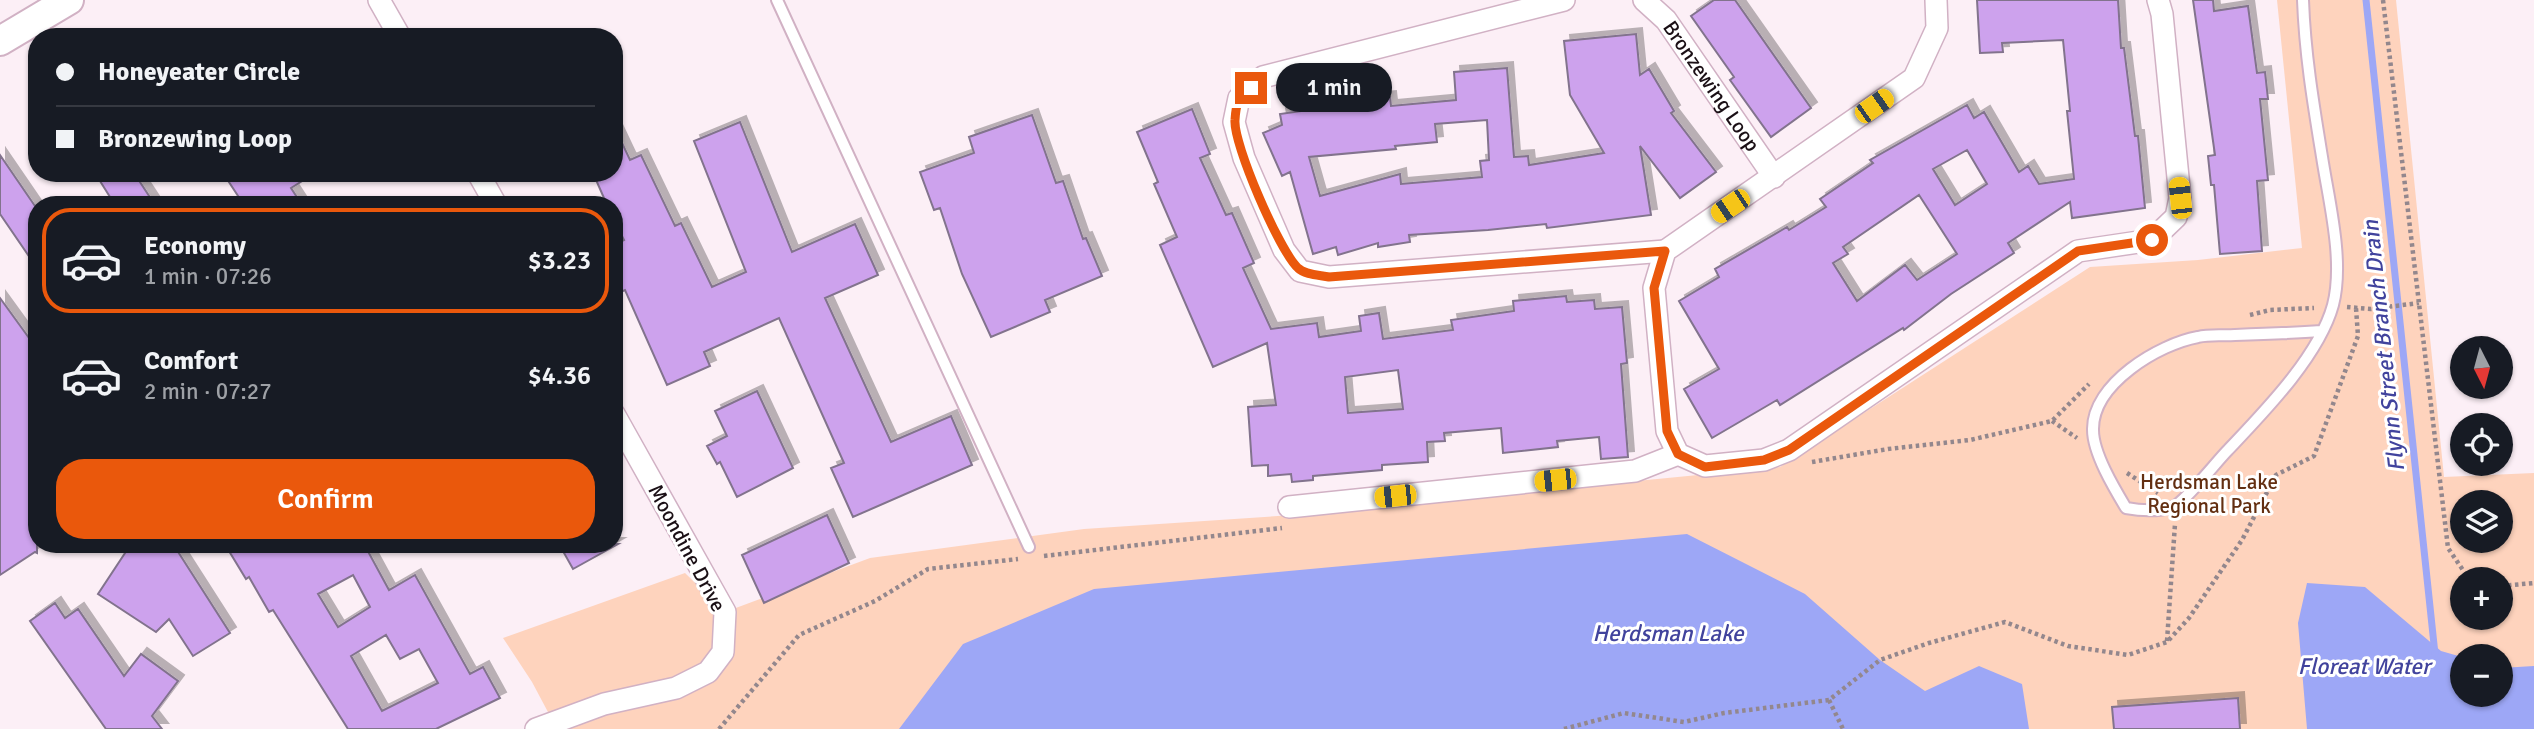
<!DOCTYPE html>
<html lang="en">
<head>
<meta charset="utf-8">
<style>
	:root { --surface:#171b24; --page:#242831; --text:#f1f3f6; --muted:#9ea1a6; --line:#363941; --accent:#ea580c }
	body { margin:0; font-family:Signika,sans-serif; background:var(--page); color:var(--text); height:100vh; display:flex; flex-direction:column; font-size:26px; white-space:nowrap }
	* { box-sizing:border-box; margin:0 }
	p { font-size:23px; color:var(--muted) }
	.icon { flex:none; width:38px; height:38px; fill:none; stroke:currentColor; stroke-width:2; stroke-linecap:round; stroke-linejoin:round }
	.map { position:relative; flex:1; overflow:hidden }
	.side { position:absolute; left:28px; top:196px; width:595px; height:357px; display:flex; flex-direction:column; background:var(--surface); border-radius:28px; box-shadow:0 2px 5px #0004 }
	.side>* { flex:none }
	.guide { position:absolute; left:28px; top:28px; width:595px; height:154px; border-radius:28px; box-shadow:0 2px 5px #0004; display:grid; align-content:center; height:154px; padding:0 28px; background:var(--surface) }
	.needle { width:46px; rotate:174deg }
	.tools { position:absolute; left:2450px; top:336px; display:grid; gap:14px }
	.tools a { display:grid; place-items:center; width:63px; height:63px; border-radius:50%; background:var(--surface); box-shadow:0 2px 5px #0004; font-size:35px }
	.end { position:absolute; width:32px; height:32px; margin:-16px; border:9px solid #ea580c; background:#fff; box-shadow:0 0 0 4px #fff }
	.from { border-radius:50% }
	.bubble { position:absolute; height:49px; border-radius:24px; background:var(--surface); box-shadow:0 2px 5px #0004; font-size:23px; font-weight:600; line-height:49px; text-align:center }
	.car { position:absolute; width:21px; height:42px; margin:-21px -10px; border-radius:9px; box-shadow:0 0 5px 2px #0007; background:linear-gradient(#f5c518 24%,#345 0 40%,#f5c518 0 76%,#345 0 86%,#f5c518 0) }
	.guide b { display:flex; align-items:center; gap:24px; height:66px; font-size:26px }
	.guide b+b { border-top:2px solid var(--line) }
	.guide i { width:18px; height:18px; background:var(--text) }
	ul { padding:12px 0 0; list-style:none }
	li { display:flex; align-items:center; gap:21px; height:105px; margin:0 14px 10px; padding:0 14px; border:4px solid transparent; border-radius:28px }
	li div { flex:1 }
	li b { display:block; font-size:26px }
	li em { font-style:normal; font-weight:600 }
	li.selected { border-color:var(--accent) }
	li>.icon { width:63px; height:63px; stroke-width:1.5 }
	.button { display:flex; gap:14px; margin-top:auto; padding:14px 28px }
	.button a { flex:1; height:80px; border-radius:28px; background:var(--accent); color:#fff; font-size:28px; font-weight:600; line-height:80px; text-align:center }
	.map>svg:first-child { display:block }
	.green { fill:#fed3bd; fill-rule:evenodd }
	.water { fill:#9da7f6 }
	.lines { fill:none; stroke-linecap:round; stroke-linejoin:round }
	.stream { stroke:#9da7f6; stroke-width:7 }
	.building { fill:#cda2ed; stroke:#82738d; stroke-width:2; fill-rule:evenodd; filter:url(#shadow) }
	.lane-casing { stroke:#d1b1c4; stroke-width:14 }
	.street-casing { stroke:#d1b1c4; stroke-width:24 }
	.secondary-casing { stroke:#d1b1c4; stroke-width:32 }
	.path { stroke:#93878d; stroke-width:4.5; stroke-dasharray:3.5 3.5; stroke-linecap:butt }
	.lane { stroke:#fff; stroke-width:10 }
	.street { stroke:#fff; stroke-width:21 }
	.secondary { stroke:#fff; stroke-width:28 }
	.route { stroke:#ea580c; stroke-width:9 }
	.labels { text-anchor:middle; stroke-width:6; stroke-linejoin:round; paint-order:stroke }
	.street-label { font-size:21px; fill:#1a0f15; stroke:#fff }
	.park-label { font-size:21px; fill:#632f11; stroke:#fff }
	.water-label { font-size:23px; font-style:italic; fill:#41439d; stroke:#fff }
</style>
</head>
<body>
<div class="map">
<svg width="2534" height="729" viewBox="0 0 2534 729">
	<defs>
		<filter id="shadow"><feDropShadow dx="6" dy="-6" stdDeviation="0" flood-color="#0004"/></filter>
	</defs>
	<rect width="100%" height="100%" fill="#fceff6"/>
	<path class="green" d="M2277,0h119l48,477 90,-4v256h-1977l-25,-47 -29,-44 182,-65 40,39 145,-54 214,-29 194,-13 502,-49 310,-200 108,-7 104,-12zM2462,502h39v39h-39zM2462,579h39v39h-39zM2462,656h39v39h-39z"/>
	<path class="water" d="M1687,534l118,60 75,66 45,31 54,-25 43,18 7,45h-1130l64,-85 131,-55z
		M2307,583l58,4 76,64 21,6v38h39v-27l33,-2v63h-227l-9,-106z"/>
	<g class="lines">
		<path class="stream" d="M2366,0l69,654"/>
	</g>
	<path class="building" d="M1714,0h21l76,108 -40,29 -41,-57 4,-3 -43,-61z
		M1977,0h141l3,48h3l11,88h3l7,72 -73,10 -2,-16 -62,41 6,10 -63,41 -47,36 -1,-2 -123,77 -3,-5 -65,38 -28,-49 35,-20 -40,-68 40,-24 -4,-8 72,-42 2,3 37,-23 -6,-8 53,-36 -3,-3 97,-55 7,13 10,-6 35,60 9,-6 11,18 35,-5 -7,-68h3l-7,-71 -61,3 1,9 -23,1zM1967,150l20,34 -32,21 -22,-36zM1919,195l38,59 -40,26 -12,-15 -48,36 -24,-38 15,-9 -5,-7z
		M2193,0h20l1,11 34,-5 9,67 8,-1 3,27h-8l8,81 -11,1 5,70 -42,3 -6,-69h-3l-3,-29 7,-1z
		M1636,34l4,41 9,-6 25,42 -3,2 45,59 -36,26 -40,-52 11,69 -104,13 -1,-4 -58,6 -79,5 1,7 -32,5v-4l-40,12 -2,-8 -23,7 -23,-82 -8,4 -19,-43 19,-8 -2,-11 42,-6v3l36,-4 -1,-7 33,-3 1,9 65,-6 -2,-28 53,-4 7,89 14,-1 1,9 75,-12 -34,-58 -6,-54zM1487,120l2,40 -9,1 2,16 -81,7 -1,-10 -80,22 -11,-39 87,-8 -1,-3 42,-4 -2,-18z
		M1192,109l18,45 -10,4 26,57 6,-2 22,50 -11,5 28,61 46,-6 2,14 42,-6 -2,-15 20,-3 4,26 70,-9 -2,-10 63,-9 -1,-10 53,-5 1,6 27,-2 1,9 27,-2 5,56 -6,1 7,93 -27,2 -2,-22 -42,4 1,6 -55,6 -2,-25 -57,5 1,8 -18,1 1,20 -46,3v5l-69,6v4l-21,2 -1,-8 -23,2v-11l-16,1 -4,-59 28,-2 -9,-62 -54,24 -53,-122 17,-8 -23,-53 4,-2 -21,-50zM1398,370l5,39 -55,4 -3,-36z
		M1032,115l24,68 7,-2 20,58 3,-1 16,38 -57,24 5,12 -59,25 -29,-63 -22,-66 -6,2 -14,-38 54,-19 -5,-16z
		M740,122l52,130 63,-28 23,51 -53,23 66,144 60,-26 21,49 -119,52 -22,-49 13,-5 -65,-145 -75,34 6,14 -43,19 -42,-95 -11,5v-50l10,-5 -10,-20v-15h-7l-14,-32h21v-47l16,34 11,-5 34,71 6,-3 31,64 34,-15 -52,-131z
		M0,155l37,54v59l-37,-54z
		M95,173h39l21,32h-40z
		M223,173h92l-24,15 11,17h-58z
		M0,298l37,51v204l-2,-1 -35,23z
		M757,391l36,77 -56,29 -17,-35 -3,2 -10,-18 20,-10 -12,-25z
		M827,515l22,48 -85,40 -22,-48z
		M131,544h42l57,89 -37,23 -24,-37 -13,13 -58,-38z
		M240,544h124l25,46 26,-15 55,99 13,-7 17,31 -64,31h-88l-75,-119 -4,2 -20,-35 -3,2 -17,-28zM353,575l17,32 -32,20 -20,-33zM386,635l14,24 19,-10 19,34 -56,28 -31,-55z
		M559,544h59l-45,25z
		M55,603l10,15 13,-9 46,67 17,-22 37,27 -26,35 10,13h-56l-76,-108z
		M2238,698l2,31h-126l-2,-22z"/>
	<g class="lines">
		<defs>
			<path id="lane" d="M777,0l252,547
				M2303,0c2,56 11,108 20,163 7,43 21,100 10,142 -14,51 -69,107 -105,145 -11,11 -44,53 -55,57 -16,5 -31,4 -47,1 -12,-20 -33,-55 -33,-78 -1,-46 66,-86 105,-93 12,-3 25,-1 37,-2 29,-1 57,-2 86,-4"/>
			<g id="street">
				<path d="M379,0l21,37"/>
				<path d="M1564,0l-301,77 -24,21 -5,24 10,36 40,92 16,21 29,6 336,-26"/>
				<path id="s1" d="M1644,0l22,20 108,157"/>
				<path d="M1936,0l1,28 -23,50 -249,173 -11,37 13,143 11,23 27,12 59,-6 25,-10 289,-199 74,-11 24,-23 4,-19 -18,-184 -4,-14"/>
				<path d="M478,173l18,32"/>
				<path d="M1289,507l346,-36 43,-17"/>
				<path d="M536,729l68,-25 72,-16 32,-16 15,-20 2,-40 -111,-198"/>
			</g>
			<path id="secondary" d="M0,41l69,-41"/>
		</defs>
		<use href="#lane" class="lane-casing"/>
		<use href="#street" class="street-casing"/>
		<use href="#secondary" class="secondary-casing"/>
		<path class="path" d="M2383,0l65,548 21,31
			M2347,307l24,2 48,-6
			M2250,315l20,-5 44,-2
			M2052,421l25,17
			M1812,462l76,-13 82,-9 82,-19 37,-37
			M2127,473l31,20
			M1044,556l238,-28
			M2501,586l33,-3
			M2167,641l8,-117
			M1829,700l14,29
			M719,729l80,-94 76,-34 53,-32 90,-10
			M1564,729l60,-16 60,9 40,-9 105,-13 51,-40 49,-17 76,-21 63,24 60,9 39,-13 22,-24 53,-78 34,-65 38,-19 44,-120 -2,-28"/>
		<use href="#lane" class="lane"/>
		<use href="#street" class="street"/>
		<use href="#secondary" class="secondary"/>
	</g>
	<g class="lines">
		<path class="route" d="M1251,88c-13,10 -15,15 -16,32 -2,24 45,132 63,148 7,7 22,7 31,9l336,-26 -11,37 13,143 11,23 27,13 59,-7 25,-10 289,-199 74,-11"/>
	</g>
	<g class="labels">
		<g class="street-label">
			<text dy="7" stroke="none"><textPath href="#s1" startOffset="110">Bronzewing Loop</textPath></text>
			<text transform="translate(687 548) rotate(62)" y="7">Moondine Drive</text>
		</g>
		<g class="park-label">
			<text x="2209" y="489">Herdsman Lake<tspan x="2209" dy="24">Regional Park</tspan></text>
		</g>
		<g class="water-label">
			<text transform="translate(2383 346) rotate(-96)" y="8">Flynn Street Branch Drain</text>
			<text x="1668" y="641">Herdsman Lake</text>
			<text x="2364" y="674">Floreat Water</text>
		</g>
	</g>
</svg>
<div class="tools">
<a><svg class="needle" viewBox="-14 -14 28 28"><path d="M0-13l5 13h-10z" fill="#e53935"/><path d="M0 13l5-13h-10z" fill="#9ea1a6"/></svg></a>
<a><svg class="icon" aria-label="locate" viewBox="0 0 24 24"><circle cx="12" cy="12" r="6"/><path d="M12 2v4M12 18v4M2 12h4M18 12h4"/></svg></a>
<a><svg class="icon" aria-label="layers" viewBox="0 0 24 24"><path d="M12 4l9 5-9 5-9-5zM3 14l9 5 9-5"/></svg></a>
<a>+</a>
<a>−</a>
</div>
<i class="end from" style="left:2152px;top:240px"></i>
<i class="end" style="left:1251px;top:88px"></i>
<div class="bubble" style="left:1276px;top:63px;width:116px">1 min</div>
<i class="car" style="left:1874px;top:106px;rotate:55deg"></i>
<i class="car" style="left:2180px;top:198px;rotate:354deg"></i>
<i class="car" style="left:1730px;top:206px;rotate:236deg"></i>
<i class="car" style="left:1555px;top:480px;rotate:264deg"></i>
<i class="car" style="left:1395px;top:496px;rotate:264deg"></i>
<div class="guide">
<b><i class="from"></i>Honeyeater Circle</b>
<b><i></i>Bronzewing Loop</b>
</div>
<section class="side">
<ul>
<li class="selected"><svg class="icon" aria-label="car" viewBox="0 0 24 24"><path d="M5 17H2v-5l4-1 3-4h7l3 4 3 1v5h-3M9 17h6M6 11h13"/><circle cx="7" cy="17" r="2"/><circle cx="17" cy="17" r="2"/></svg><div><b>Economy</b><p>1 min · 07:26</p></div><em>$3.23</em></li>
<li><svg class="icon" aria-label="car" viewBox="0 0 24 24"><path d="M5 17H2v-5l4-1 3-4h7l3 4 3 1v5h-3M9 17h6M6 11h13"/><circle cx="7" cy="17" r="2"/><circle cx="17" cy="17" r="2"/></svg><div><b>Comfort</b><p>2 min · 07:27</p></div><em>$4.36</em></li>
</ul>
<div class="button"><a>Confirm</a></div>
</section>
</div>
</body>
</html>
